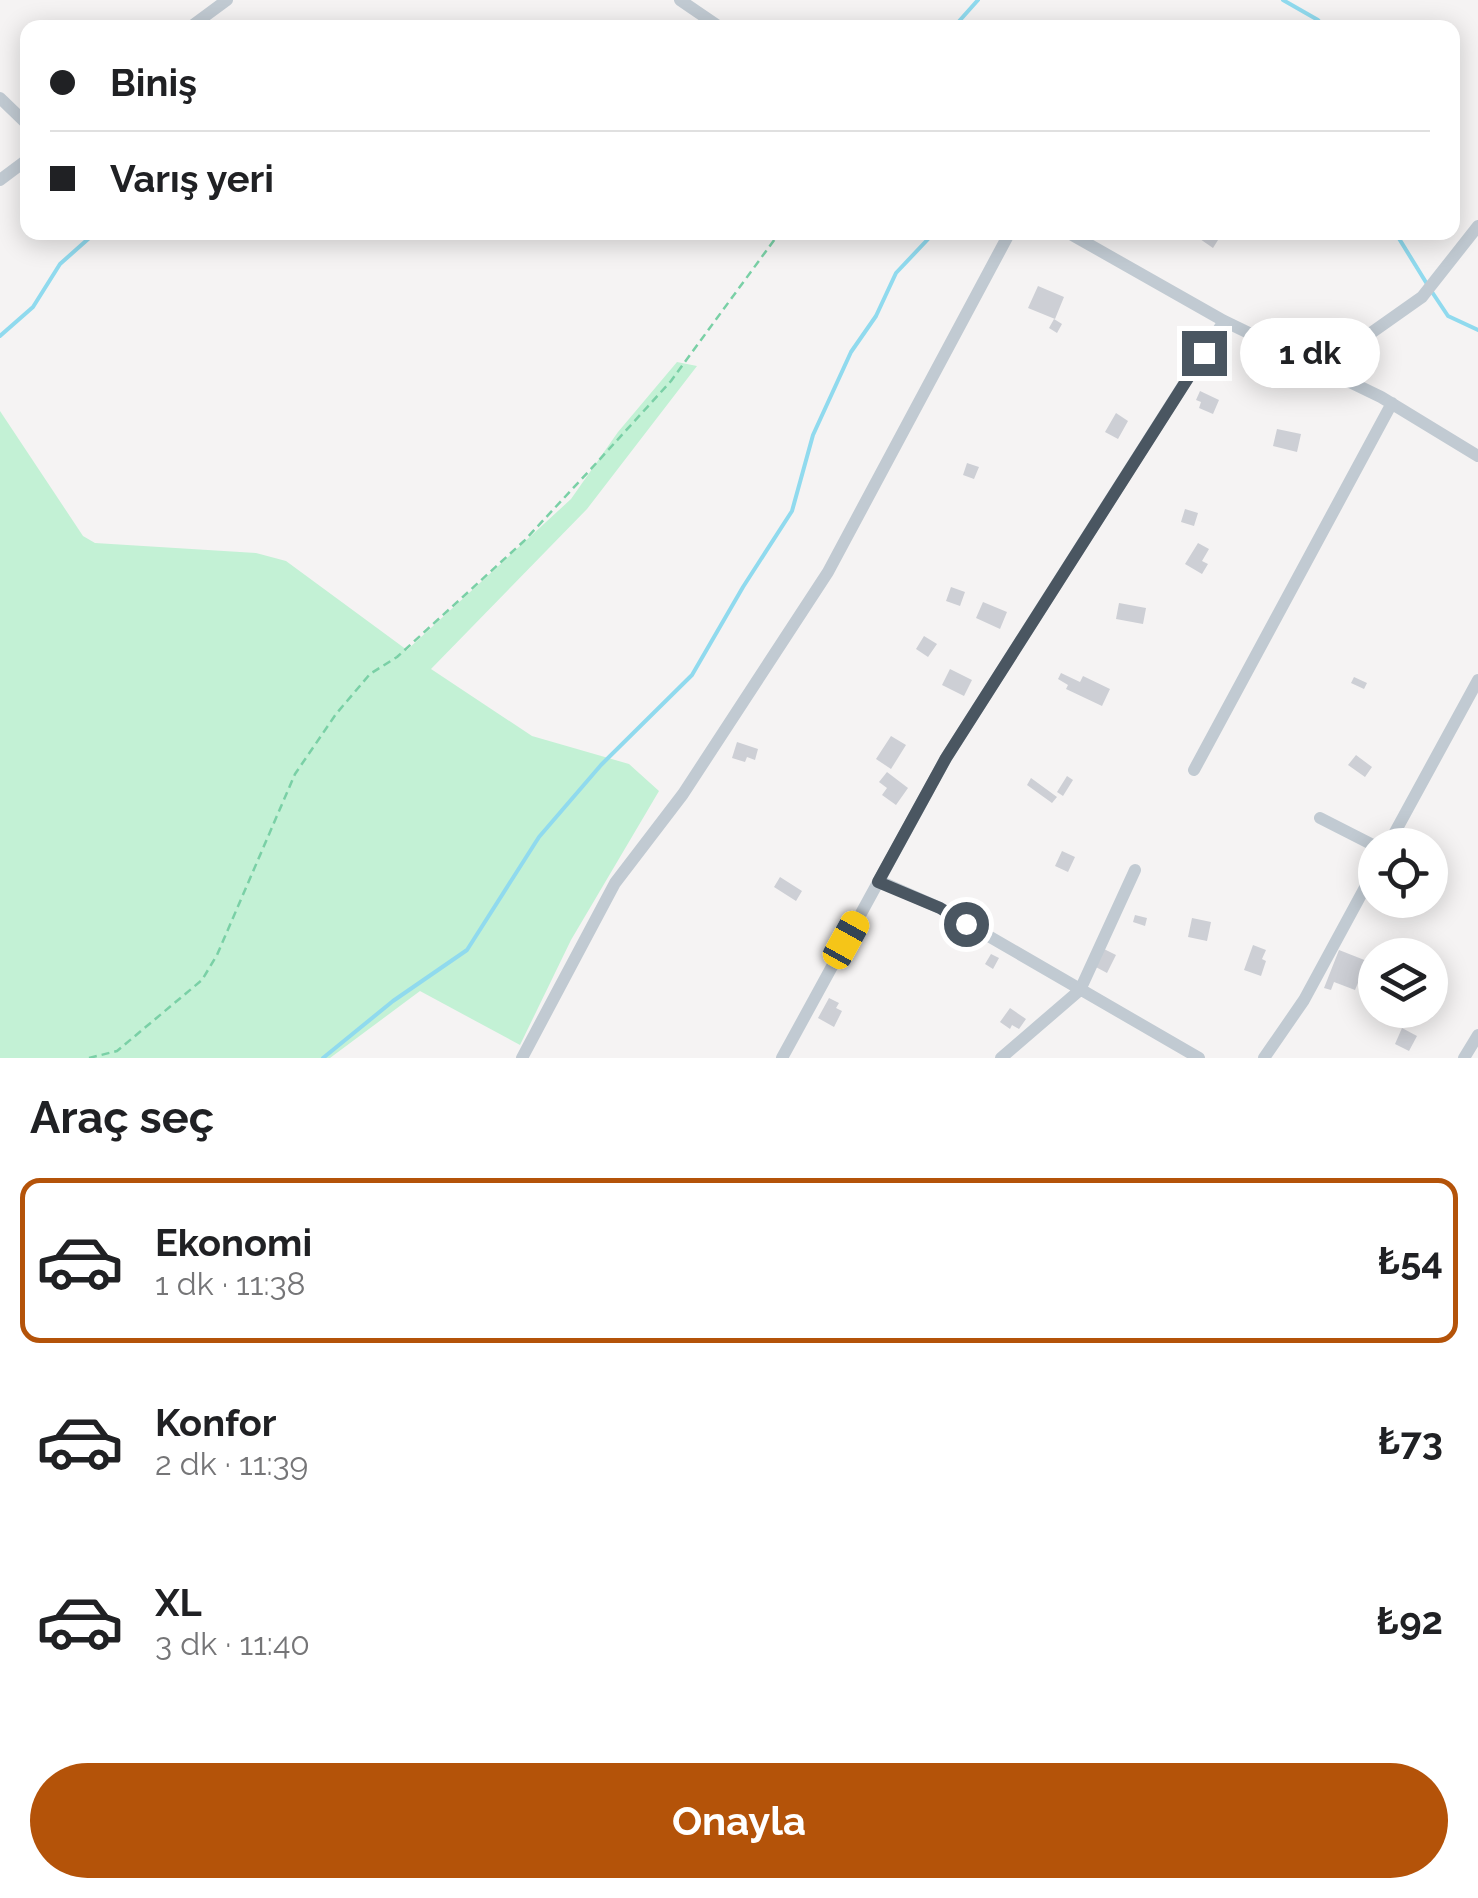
<!DOCTYPE html>
<html lang="tr">
<head>
<meta charset="utf-8">
<style>
	:root { --surface:#fff; --page:#f2f2f2; --text:#202124; --muted:#757577; --line:#e0e0e0; --accent:#b45309 }
	body { margin:0; font-family:Raleway,sans-serif; background:var(--page); color:var(--text); height:100vh; display:flex; flex-direction:column; font-size:38px; white-space:nowrap }
	* { box-sizing:border-box; margin:0 }
	p { font-size:32px; color:var(--muted) }
	.icon { flex:none; width:55px; height:55px; fill:none; stroke:currentColor; stroke-width:2; stroke-linecap:round; stroke-linejoin:round }
	.map { position:relative; height:1058px; overflow:hidden }
	.details { display:flex; flex-direction:column; background:var(--surface); flex:1 }
	.details>* { flex:none }
	.top-card { position:absolute; left:20px; top:20px; width:1440px; height:220px; border-radius:20px; box-shadow:0 5px 25px #0003; display:grid; align-content:center; height:220px; padding:0 30px; background:var(--surface) }
	.fabs { position:absolute; left:1358px; top:828px; display:grid; gap:20px }
	.fabs a { display:grid; place-items:center; width:90px; height:90px; border-radius:50%; background:var(--surface); box-shadow:0 5px 25px #0003; font-size:50px }
	.end { position:absolute; width:45px; height:45px; margin:-22px; border:12px solid #4a5661; background:#fff; box-shadow:0 0 0 5px #fff }
	.from { border-radius:50% }
	.bubble { position:absolute; height:70px; border-radius:35px; background:var(--surface); box-shadow:0 5px 25px #0003; font-size:32px; font-weight:700; line-height:70px; text-align:center }
	.car { position:absolute; width:30px; height:60px; margin:-30px -15px; border-radius:12px; box-shadow:0 0 8px 2px #0007; background:linear-gradient(#f5c518 24%,#345 0 40%,#f5c518 0 76%,#345 0 86%,#f5c518 0) }
	.top-card b { display:flex; align-items:center; gap:35px; height:95px; font-size:38px }
	.top-card b+b { border-top:2px solid var(--line) }
	.top-card i { width:25px; height:25px; background:var(--text) }
	ul { padding:0; list-style:none }
	li { display:flex; align-items:center; gap:30px; height:165px; margin:0 20px 15px; padding:0 10px; border:5px solid transparent; border-radius:20px }
	li div { flex:1 }
	li b { display:block; font-size:38px }
	li em { font-style:normal; font-weight:700 }
	li.selected { border-color:var(--accent) }
	li>.icon { width:90px; height:90px; stroke-width:1.5 }
	h2 { padding:0 30px; font-size:45px; line-height:120px }
	.primary-button { display:flex; gap:20px; margin-top:auto; padding:20px 30px }
	.primary-button a { flex:1; height:115px; border-radius:60px; background:var(--accent); color:#fff; font-size:40px; font-weight:700; line-height:115px; text-align:center }
	.map>svg:first-child { display:block }
	.green { fill:#c3f1d5 }
	.lines { fill:none; stroke-linecap:round; stroke-linejoin:round }
	.stream { stroke:#90daee; stroke-width:4 }
	.building { fill:#cdcfd5 }
	.path { stroke:#7ad0a6; stroke-width:2.5; stroke-dasharray:8 5; stroke-linecap:butt }
	.minor { stroke:#c1cad2; stroke-width:12 }
	.route { stroke:#4a5661; stroke-width:12 }
</style>
</head>
<body>
<div class="map">
<svg width="1478" height="1058" viewBox="0 0 1478 1058">
	<rect width="100%" height="100%" fill="#f5f3f3"/>
	<path class="green" d="M677,362l20,4 -110,143 -156,160 101,67 97,28 30,27 -88,149 -51,105 -100,-54 -90,67h-330v-647l83,125 12,7 161,10 30,8 121,89 164,-151 47,-67z"/>
	<g class="lines">
		<path class="stream" d="M1283,0l35,20 7,8
			M953,28l25,-28
			M113,232l17,6 13,-6
			M1395,232l32,52
			M1432,292l16,24 30,14
			M0,336l33,-29 27,-43 36,-32
			M323,1058l70,-57 74,-51 72,-113 62,-72 91,-90 51,-88 49,-76 21,-76 38,-83 25,-36 20,-43 34,-36"/>
	</g>
	<path class="building" d="M1204,232h19l-10,16 -13,-9z
		M1038,286l26,11 -9,22 -27,-11z
		M1054,319l8,5 -5,9 -8,-5z
		M1200,391l19,9 -6,14 -14,-6 2,-6 -5,-2z
		M1116,413l12,8 -10,18 -13,-7z
		M1277,429l24,5 -4,18 -24,-6z
		M967,463l12,4 -5,12 -11,-4z
		M1185,509l13,4 -4,13 -13,-4z
		M1198,543l11,6 -7,12 6,3 -6,10 -17,-10z
		M951,587l14,5 -5,14 -14,-5z
		M983,602l24,10 -7,17 -24,-11z
		M1119,603l27,5 -3,16 -27,-5z
		M924,636l13,8 -9,13 -12,-8z
		M950,669l22,11 -8,16 -22,-11z
		M1061,673l19,9 3,-6 27,13 -8,17 -36,-17 2,-4 -10,-6z
		M1354,677l13,6 -3,6 -13,-6z
		M891,736l15,9 -15,24 -15,-10z
		M737,742l21,7 -3,11 -8,-3 -2,5 -13,-4z
		M1356,755l16,12 -7,10 -17,-12z
		M887,772l21,16 -12,17 -14,-10 5,-7 -8,-6z
		M1067,776l6,4 -10,16 -6,-4z
		M1031,778l26,19 -5,6 -25,-18z
		M1062,851l13,6 -7,15 -13,-6z
		M780,877l22,14 -6,10 -22,-14z
		M1135,915l12,3 -2,8 -12,-4z
		M1192,918l19,4 -4,19 -19,-4z
		M1253,945l13,5 -4,9 4,2 -5,15 -17,-6z
		M1104,949l12,6 -9,18 -13,-7z
		M1339,950l28,11 -12,29 -21,-8 -3,8 -7,-2z
		M991,954l8,4 -6,11 -8,-5z
		M829,998l10,5 -3,5 6,3 -8,16 -16,-9z
		M1010,1008l16,11 -7,10 -7,-4 -2,4 -10,-7z
		M1402,1028l15,8 -8,15 -14,-7z"/>
	<g class="lines">
		<path class="path" d="M89,1058l28,-7 85,-71 15,-25 78,-181 41,-60 34,-40 27,-17 127,-116 66,-71 81,-89 109,-149"/>
		<path class="minor" d="M680,0l41,28
			M189,28l38,-28
			M0,98l28,27
			M0,180l28,-21
			M1067,232l157,89 157,76 97,59
			M1320,369l102,-72 56,-71
			M1194,770l198,-367
			M1320,818l55,28
			M1388,845l90,-165
			M879,881l61,27 259,150
			M522,1058l93,-175 68,-89 145,-222 182,-340
			M782,1058l164,-300 278,-437
			M1001,1058l79,-68 55,-120
			M1264,1058l40,-58 71,-131
			M1464,1058l14,-23"/>
	</g>
	<g class="lines">
		<path class="route" d="M966,924l-26,-16 -62,-26 68,-124 258,-405"/>
	</g>
</svg>
<div class="fabs">
<a><svg class="icon" aria-label="locate" viewBox="0 0 24 24"><circle cx="12" cy="12" r="6"/><path d="M12 2v4M12 18v4M2 12h4M18 12h4"/></svg></a>
<a><svg class="icon" aria-label="layers" viewBox="0 0 24 24"><path d="M12 4l9 5-9 5-9-5zM3 14l9 5 9-5"/></svg></a>
</div>
<i class="end from" style="left:966px;top:924px"></i>
<i class="end" style="left:1204px;top:353px"></i>
<div class="bubble" style="left:1240px;top:318px;width:140px">1 dk</div>
<i class="car" style="left:846px;top:940px;rotate:29deg"></i>
<div class="top-card">
<b><i class="from"></i>Biniş</b>
<b><i></i>Varış yeri</b>
</div>
</div>
<section class="details">
<h2>Araç seç</h2>
<ul>
<li class="selected"><svg class="icon" aria-label="car" viewBox="0 0 24 24"><path d="M5 17H2v-5l4-1 3-4h7l3 4 3 1v5h-3M9 17h6M6 11h13"/><circle cx="7" cy="17" r="2"/><circle cx="17" cy="17" r="2"/></svg><div><b>Ekonomi</b><p>1 dk · 11:38</p></div><em>₺54</em></li>
<li><svg class="icon" aria-label="car" viewBox="0 0 24 24"><path d="M5 17H2v-5l4-1 3-4h7l3 4 3 1v5h-3M9 17h6M6 11h13"/><circle cx="7" cy="17" r="2"/><circle cx="17" cy="17" r="2"/></svg><div><b>Konfor</b><p>2 dk · 11:39</p></div><em>₺73</em></li>
<li><svg class="icon" aria-label="car" viewBox="0 0 24 24"><path d="M5 17H2v-5l4-1 3-4h7l3 4 3 1v5h-3M9 17h6M6 11h13"/><circle cx="7" cy="17" r="2"/><circle cx="17" cy="17" r="2"/></svg><div><b>XL</b><p>3 dk · 11:40</p></div><em>₺92</em></li>
</ul>
<div class="primary-button"><a>Onayla</a></div>
</section>
</body>
</html>
